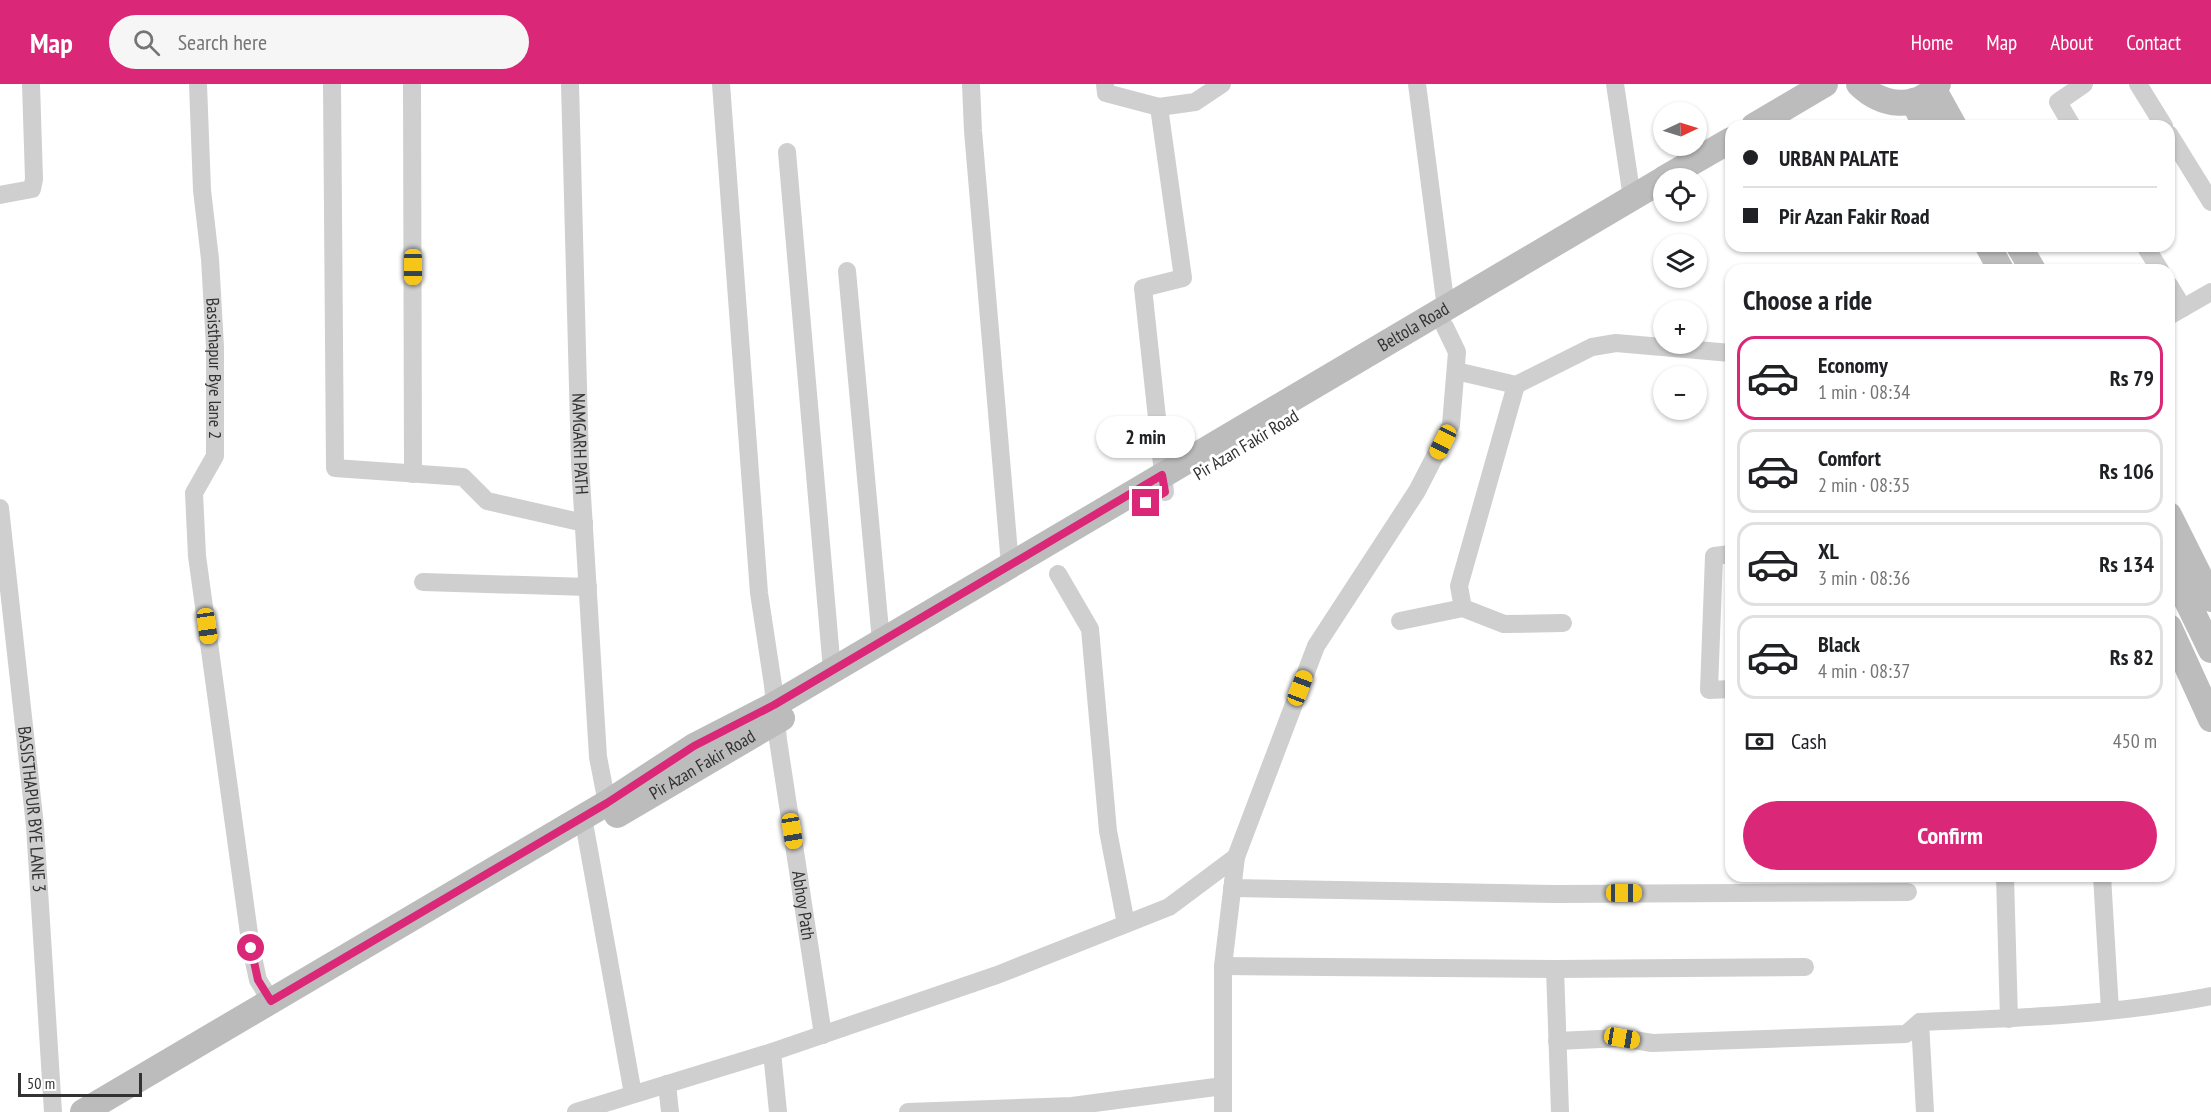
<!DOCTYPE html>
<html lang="en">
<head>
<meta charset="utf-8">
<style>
	:root { --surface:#fff; --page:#f6f6f6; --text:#202124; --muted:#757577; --line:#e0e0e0; --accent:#db2777 }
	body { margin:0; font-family:"PT Sans Narrow",sans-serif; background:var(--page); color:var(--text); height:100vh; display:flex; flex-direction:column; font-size:22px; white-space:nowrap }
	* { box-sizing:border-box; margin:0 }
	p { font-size:20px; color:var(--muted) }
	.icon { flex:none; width:33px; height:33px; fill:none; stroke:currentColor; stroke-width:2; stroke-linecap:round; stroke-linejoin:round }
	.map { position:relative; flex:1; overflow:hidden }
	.sheet { position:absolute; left:1725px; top:180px; width:450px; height:618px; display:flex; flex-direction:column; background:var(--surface); border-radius:18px; box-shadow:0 2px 4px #0004 }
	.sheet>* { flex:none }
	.hud { position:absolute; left:1725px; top:36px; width:450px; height:132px; border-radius:18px; box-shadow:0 2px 4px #0004; display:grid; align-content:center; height:132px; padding:0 18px; background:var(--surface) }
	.needle { width:39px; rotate:86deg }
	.controls { position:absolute; left:1653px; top:18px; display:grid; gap:12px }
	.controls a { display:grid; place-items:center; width:54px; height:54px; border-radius:50%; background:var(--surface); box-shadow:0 2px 4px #0004; font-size:30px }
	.scale { position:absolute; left:18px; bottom:15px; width:124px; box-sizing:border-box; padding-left:6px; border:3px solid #323232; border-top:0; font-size:16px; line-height:21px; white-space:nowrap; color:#323232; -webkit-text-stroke:4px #fff; paint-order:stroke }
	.end { position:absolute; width:27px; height:27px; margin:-14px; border:8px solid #db2777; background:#fff; box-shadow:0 0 0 3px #fff }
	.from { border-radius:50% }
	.bubble { position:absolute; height:42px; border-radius:21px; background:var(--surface); box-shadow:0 2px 4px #0004; font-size:20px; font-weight:600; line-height:42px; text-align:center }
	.car { position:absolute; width:18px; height:36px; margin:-18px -9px; border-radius:8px; box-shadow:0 0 4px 2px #0007; background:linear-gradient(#f5c518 24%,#345 0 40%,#f5c518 0 76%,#345 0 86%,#f5c518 0) }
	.hud b { display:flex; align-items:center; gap:21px; height:57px; font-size:22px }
	.hud b+b { border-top:2px solid var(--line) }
	.hud i { width:15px; height:15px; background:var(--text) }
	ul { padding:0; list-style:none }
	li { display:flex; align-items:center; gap:18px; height:84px; margin:0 12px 9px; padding:0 6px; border:3px solid var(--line); border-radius:18px }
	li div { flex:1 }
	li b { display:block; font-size:22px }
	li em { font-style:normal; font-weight:600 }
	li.on { border-color:var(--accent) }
	li>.icon { width:54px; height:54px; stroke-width:1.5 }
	h2 { padding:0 18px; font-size:27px; line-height:72px }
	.pay { display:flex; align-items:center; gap:15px; height:66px; padding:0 18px; font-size:22px }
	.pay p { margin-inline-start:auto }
	.button { display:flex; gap:12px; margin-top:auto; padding:12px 18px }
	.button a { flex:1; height:69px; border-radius:36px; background:var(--accent); color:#fff; font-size:24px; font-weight:600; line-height:69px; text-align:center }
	header { display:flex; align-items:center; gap:36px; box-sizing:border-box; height:84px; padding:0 30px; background:var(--accent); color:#fff }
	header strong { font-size:28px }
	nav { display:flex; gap:33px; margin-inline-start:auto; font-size:21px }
	.search { width:420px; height:54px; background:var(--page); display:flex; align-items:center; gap:15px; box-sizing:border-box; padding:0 21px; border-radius:33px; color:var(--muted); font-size:22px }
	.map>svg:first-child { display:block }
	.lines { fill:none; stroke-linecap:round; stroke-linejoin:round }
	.minor { stroke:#cfcfcf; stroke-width:18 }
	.secondary { stroke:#bcbcbc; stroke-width:26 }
	.route { stroke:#db2777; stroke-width:8 }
	.labels { text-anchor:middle; stroke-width:6; stroke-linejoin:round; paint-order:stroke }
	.street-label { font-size:18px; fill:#323232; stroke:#fff }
</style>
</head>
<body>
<header>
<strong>Map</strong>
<div class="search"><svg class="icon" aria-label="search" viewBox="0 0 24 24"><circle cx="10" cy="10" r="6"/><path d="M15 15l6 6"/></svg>Search here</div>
<nav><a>Home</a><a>Map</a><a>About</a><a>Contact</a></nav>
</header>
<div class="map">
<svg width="2211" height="1028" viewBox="0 0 2211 1028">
	<rect width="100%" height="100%" fill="#fff"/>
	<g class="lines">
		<g class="minor">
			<path id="s1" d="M198,0l4,106 8,69 5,88v109l-21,37 3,63 54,392 7,32 13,21"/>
			<path d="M332,0l3,384 128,9 24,24 97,22"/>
			<path d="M412,0l1,390"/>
			<path id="s2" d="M570,0l10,379 18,294 9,46"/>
			<path id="s3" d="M721,0l38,509 14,92 5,55 45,295"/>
			<path d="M971,0l2,47 37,434"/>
			<path d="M1105,0l1,9 53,14 36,-5 27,-18"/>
			<path d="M1417,0l29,224"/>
			<path d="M1615,0l17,114"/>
			<path d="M2138,0l26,42"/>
			<path d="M1159,23l24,171 -40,10 22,204"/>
			<path d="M2072,42l-14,-24 26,-18"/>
			<path d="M2169,50l42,68"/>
			<path d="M787,68l45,518"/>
			<path d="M0,111l32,-6 2,-10 -3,-95"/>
			<path d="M2145,162l15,24"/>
			<path d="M847,187l34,370"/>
			<path d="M2169,201l14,23"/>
			<path d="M2169,232l42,-24"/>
			<path d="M1456,287l60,14 76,-38 24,-4 115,10"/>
			<path d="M1516,301l-57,201 4,22 41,16 59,-1"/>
			<path id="s4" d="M0,424l35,318 18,286"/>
			<path d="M1731,470l-17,2 -5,134 22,-1"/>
			<path d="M1058,490l32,55 18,202 18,93"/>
			<path d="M423,498l165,5"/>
			<path d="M1400,537l63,-13"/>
			<path d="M583,733l50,277"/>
			<path d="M2005,792l4,143"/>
			<path d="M2102,792l8,134"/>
			<path d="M1232,804l325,6 351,-2"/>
			<path d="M1223,882l332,3 250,-2"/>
			<path d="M1555,885l5,143"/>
			<path d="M1920,938l5,90"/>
			<path d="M1557,957l65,-3 30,5 254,-9 14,-12c98,-4 195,-7 291,-26"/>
			<path d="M772,968l6,60"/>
			<path d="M667,1000l3,28"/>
			<path d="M576,1028l196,-60 225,-77 172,-68 67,-50"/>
			<path d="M908,1028l164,-6 151,-20"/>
			<path d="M1223,1028v-146l13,-109 80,-211 101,-155 34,-66 6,-73 -12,-25"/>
		</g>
		<g class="secondary">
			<path d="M1859,0c22,22 58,28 79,0"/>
			<path d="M1934,6l20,36"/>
			<path d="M1913,17l13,25"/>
			<path d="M1754,42l71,-42"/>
			<path d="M1665,94l66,-38"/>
			<path d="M1988,162l13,24"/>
			<path d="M2019,162l14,24"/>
			<path d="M2169,431l42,84"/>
			<path d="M2169,480l42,86"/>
			<path d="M2169,543l42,92"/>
			<path id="s5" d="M617,731l165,-97"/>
			<path id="s6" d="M83,1028l524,-309 87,-57 80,-41 890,-526"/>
		</g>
	</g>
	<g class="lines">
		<path class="route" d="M251,864l7,32 13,21 336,-198 87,-57 80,-41 388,-230 3,17 -19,11"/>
	</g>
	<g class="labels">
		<g class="street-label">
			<text dy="6" stroke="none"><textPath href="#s6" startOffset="1545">Beltola Road</textPath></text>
			<text dy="6" stroke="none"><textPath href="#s1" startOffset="285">Basisthapur Bye lane 2</textPath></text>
			<text dy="6" stroke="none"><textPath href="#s2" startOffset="360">NAMGARH PATH</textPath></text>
			<text transform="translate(1246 361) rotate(-31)" y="6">Pir Azan Fakir Road</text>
			<text dy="6" stroke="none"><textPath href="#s5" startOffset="99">Pir Azan Fakir Road</textPath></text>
			<text dy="6" stroke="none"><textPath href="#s4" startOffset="303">BASISTHAPUR BYE LANE 3</textPath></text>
			<text dy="6" stroke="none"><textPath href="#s3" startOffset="826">Abhoy Path</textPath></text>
		</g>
	</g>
</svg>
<div class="controls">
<a><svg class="needle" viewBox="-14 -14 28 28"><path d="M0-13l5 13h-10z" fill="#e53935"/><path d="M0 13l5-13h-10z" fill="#757577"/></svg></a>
<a><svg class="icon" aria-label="locate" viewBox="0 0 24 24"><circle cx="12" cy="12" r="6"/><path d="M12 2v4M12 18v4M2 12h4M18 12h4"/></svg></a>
<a><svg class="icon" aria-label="layers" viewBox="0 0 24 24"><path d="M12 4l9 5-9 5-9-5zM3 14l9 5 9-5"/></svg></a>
<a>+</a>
<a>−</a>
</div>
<div class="scale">50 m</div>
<i class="end from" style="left:251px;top:864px"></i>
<i class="end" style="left:1146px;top:419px"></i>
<div class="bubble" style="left:1096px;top:332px;width:99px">2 min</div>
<i class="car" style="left:413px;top:183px;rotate:180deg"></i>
<i class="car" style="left:1443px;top:358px;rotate:207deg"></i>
<i class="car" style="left:207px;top:542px;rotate:172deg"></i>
<i class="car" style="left:1300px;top:604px;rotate:21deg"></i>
<i class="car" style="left:792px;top:747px;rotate:171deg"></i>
<i class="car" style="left:1624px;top:809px;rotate:90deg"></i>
<i class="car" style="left:1622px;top:954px;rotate:100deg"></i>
<div class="hud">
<b><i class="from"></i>URBAN PALATE</b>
<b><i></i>Pir Azan Fakir Road</b>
</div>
<section class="sheet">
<h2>Choose a ride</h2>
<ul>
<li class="on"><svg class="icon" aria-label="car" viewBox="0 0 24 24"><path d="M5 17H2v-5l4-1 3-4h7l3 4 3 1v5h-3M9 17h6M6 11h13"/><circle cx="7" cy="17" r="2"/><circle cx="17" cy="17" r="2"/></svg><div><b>Economy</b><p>1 min · 08:34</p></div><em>Rs 79</em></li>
<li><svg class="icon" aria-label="car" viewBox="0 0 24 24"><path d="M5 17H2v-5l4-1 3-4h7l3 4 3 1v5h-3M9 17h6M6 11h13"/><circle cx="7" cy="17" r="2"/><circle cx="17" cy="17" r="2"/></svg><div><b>Comfort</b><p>2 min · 08:35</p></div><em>Rs 106</em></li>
<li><svg class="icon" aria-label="car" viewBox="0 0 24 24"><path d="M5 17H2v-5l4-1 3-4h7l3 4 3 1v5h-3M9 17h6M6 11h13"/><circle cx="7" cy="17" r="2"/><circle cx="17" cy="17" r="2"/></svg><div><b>XL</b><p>3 min · 08:36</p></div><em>Rs 134</em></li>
<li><svg class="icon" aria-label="car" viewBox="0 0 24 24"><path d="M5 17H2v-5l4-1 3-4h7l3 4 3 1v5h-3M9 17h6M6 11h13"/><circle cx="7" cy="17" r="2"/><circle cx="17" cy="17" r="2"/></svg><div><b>Black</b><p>4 min · 08:37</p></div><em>Rs 82</em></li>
</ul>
<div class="pay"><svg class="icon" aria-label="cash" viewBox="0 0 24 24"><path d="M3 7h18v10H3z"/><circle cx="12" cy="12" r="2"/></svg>Cash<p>450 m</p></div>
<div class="button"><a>Confirm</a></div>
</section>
</div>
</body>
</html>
